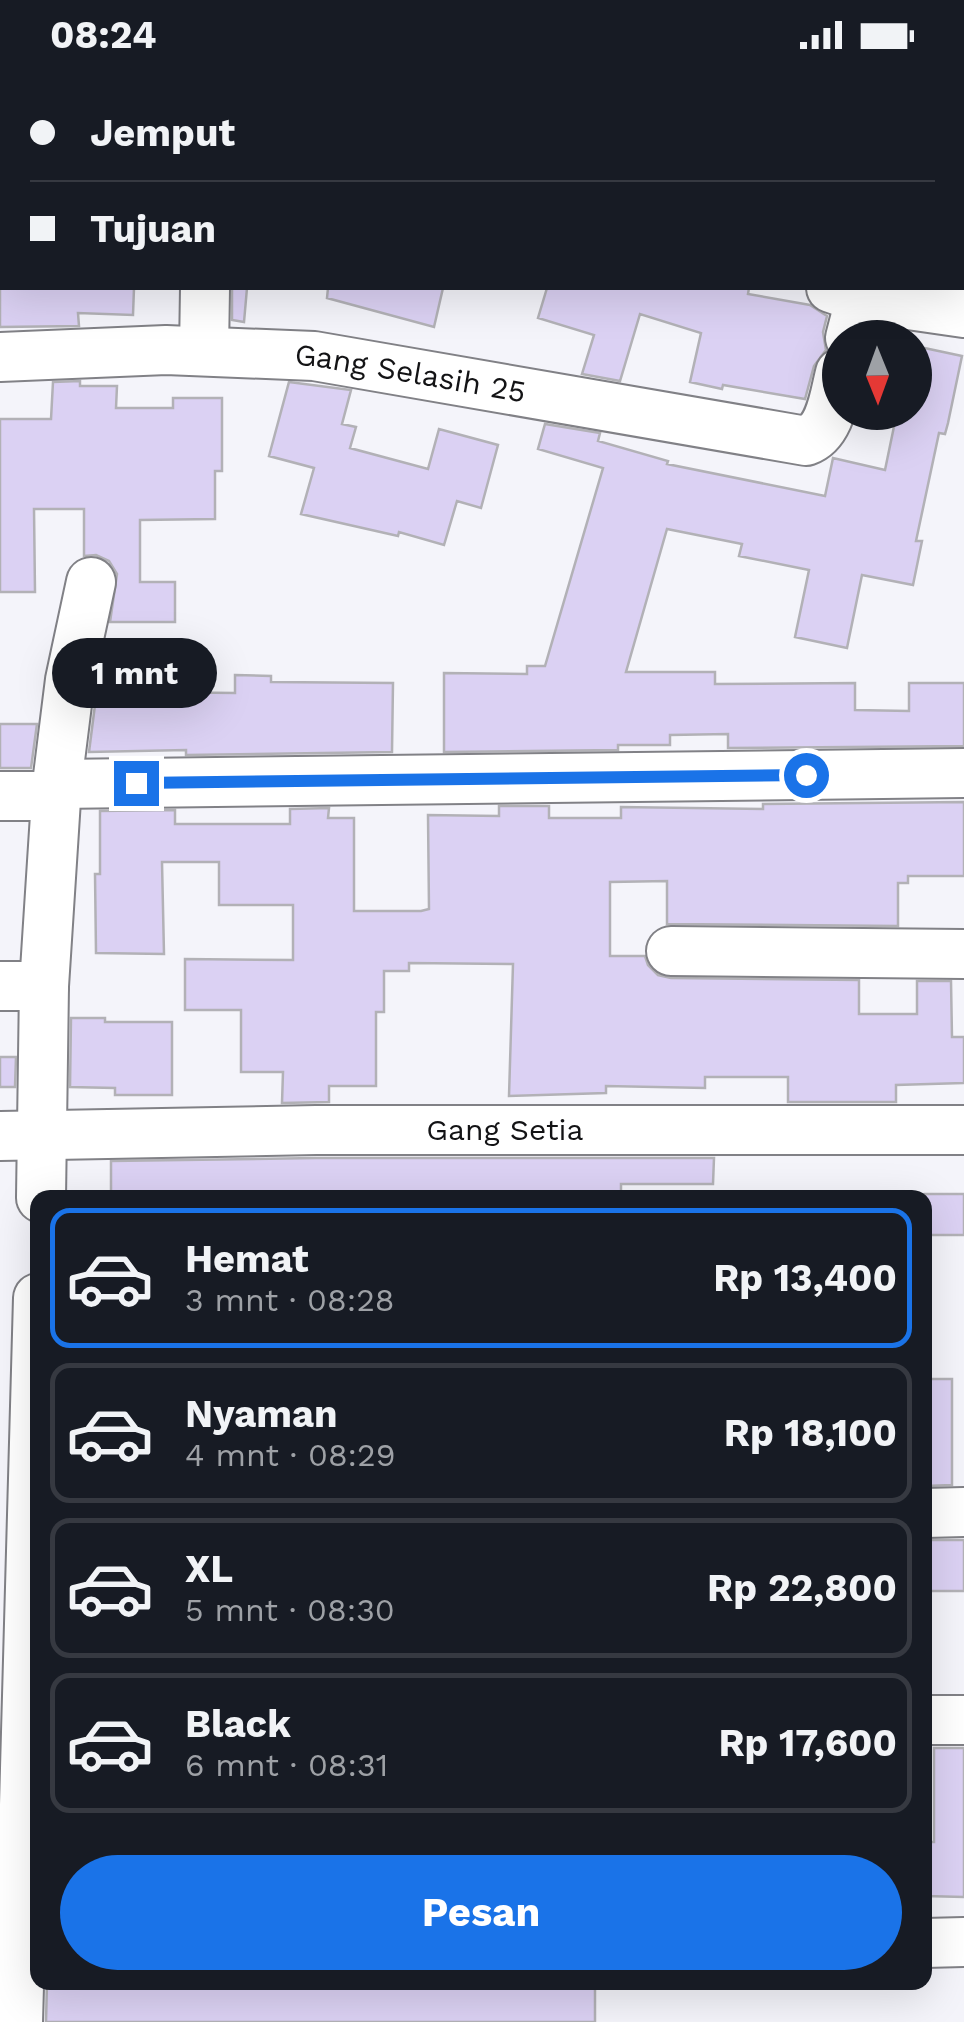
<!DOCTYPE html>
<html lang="id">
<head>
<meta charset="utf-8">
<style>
	:root { --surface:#171b24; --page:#242831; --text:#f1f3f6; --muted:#9ea1a6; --line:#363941; --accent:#1a73e8 }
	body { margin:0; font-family:"Work Sans",sans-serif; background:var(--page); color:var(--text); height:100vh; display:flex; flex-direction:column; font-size:38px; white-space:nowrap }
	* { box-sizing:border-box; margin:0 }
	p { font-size:32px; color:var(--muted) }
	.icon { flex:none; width:55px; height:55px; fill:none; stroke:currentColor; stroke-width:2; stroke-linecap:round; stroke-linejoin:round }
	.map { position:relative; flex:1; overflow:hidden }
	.sheet { position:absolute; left:30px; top:1120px; width:902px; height:800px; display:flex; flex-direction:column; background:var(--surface); border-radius:20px; box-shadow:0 10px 40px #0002 }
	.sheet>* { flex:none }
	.banner { position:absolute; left:0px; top:0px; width:965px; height:220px; box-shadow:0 10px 40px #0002; display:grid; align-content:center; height:220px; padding:0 30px; background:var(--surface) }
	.needle { width:65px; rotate:179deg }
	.buttons { position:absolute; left:822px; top:250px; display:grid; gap:20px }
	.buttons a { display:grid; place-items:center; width:110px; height:110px; border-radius:50%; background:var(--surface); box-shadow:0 10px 40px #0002; font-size:50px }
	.end { position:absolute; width:45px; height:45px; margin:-22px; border:12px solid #1a73e8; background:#fff; box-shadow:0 0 0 5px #fff }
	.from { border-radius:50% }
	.bubble { position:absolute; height:70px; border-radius:35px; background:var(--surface); box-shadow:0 10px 40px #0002; font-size:32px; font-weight:700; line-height:70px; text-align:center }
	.banner b { display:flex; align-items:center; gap:35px; height:95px; font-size:38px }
	.banner b+b { border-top:2px solid var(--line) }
	.banner i { width:25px; height:25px; background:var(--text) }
	ul { padding:18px 0 0; list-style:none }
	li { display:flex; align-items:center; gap:30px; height:140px; margin:0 20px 15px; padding:0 10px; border:5px solid var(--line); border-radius:20px }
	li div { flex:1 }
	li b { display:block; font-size:38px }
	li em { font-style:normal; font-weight:700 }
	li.on { border-color:var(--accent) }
	li>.icon { width:90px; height:90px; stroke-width:1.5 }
	.cta { display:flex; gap:20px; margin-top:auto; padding:20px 30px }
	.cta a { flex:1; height:115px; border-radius:60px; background:var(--accent); color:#fff; font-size:40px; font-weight:700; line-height:115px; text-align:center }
	.status { display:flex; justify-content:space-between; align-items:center; height:70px; padding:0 50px; background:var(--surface); direction:ltr }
	.status svg { height:28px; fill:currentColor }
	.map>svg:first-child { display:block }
	.building { fill:#dbd1f3; stroke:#b2b1b6; stroke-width:2.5 }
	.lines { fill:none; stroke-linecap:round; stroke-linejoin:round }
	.minor-casing { stroke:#818186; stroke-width:52 }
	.minor { stroke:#fff; stroke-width:48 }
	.route { stroke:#1a73e8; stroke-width:12 }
	.labels { text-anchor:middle; stroke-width:10; stroke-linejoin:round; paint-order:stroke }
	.street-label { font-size:30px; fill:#131315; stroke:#fff }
</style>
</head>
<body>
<div class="status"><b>08:24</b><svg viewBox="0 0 49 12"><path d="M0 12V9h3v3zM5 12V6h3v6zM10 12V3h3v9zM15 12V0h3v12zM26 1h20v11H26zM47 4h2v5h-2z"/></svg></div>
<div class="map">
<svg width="964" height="1952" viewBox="0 0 964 1952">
	<rect width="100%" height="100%" fill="#f4f4fa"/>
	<path class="building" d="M0,218h134l-1,27 -55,-2 1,13 -79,1z
		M232,218h15l-3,34 -12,-2z
		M328,218h115l-9,39 -107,-29z
		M547,218h202l-1,6 62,11 17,11 -4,16 3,18 -12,16 -9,33 -82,-14 -1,4 -32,-7 11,-49 -61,-19 -20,67 -38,-7 12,-39 -56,-17z
		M915,276l47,10 -14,67 -3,11 -6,-1 -23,108h6l-9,44 -51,-10 -15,73 -52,-11 14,-67 -70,-14 3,-12 -75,-15 -41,143h89v12l140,-1v27l54,1v-28h55v63l-236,2v-14l-58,1v10h-52v5l-174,2v-79l83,1v-8h18l58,-198 -65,-19 7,-25 55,9 -2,8 70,20 -1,3 158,32 8,-38 52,12 12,-58h18z
		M80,311v5h37l-1,22h57v-10h49v73h-7v48l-75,1v62h35v40h-65l7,-48 -8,-13 -13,-6 -12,1v-47h-50l1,83h-35v-173h51l2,-37z
		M289,312l62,8 -9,34 14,3 -6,21 78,21 11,-40 59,16 -17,63 -24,-7 -13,44 -45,-13 -1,4 -97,-22 13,-46 -45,-12z
		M235,605l36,1v6l122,1 -1,69 -206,3v-5l-97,2 7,-55 54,-2v-3l85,1z
		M0,654h37l-6,44h-31z
		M964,732v74h-56v7h-10v43l-231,-2v-43l-57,1v74h35l3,9 10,10 13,3 188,2v34h58v-33h34l1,56h12v46l-68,2v17h-108v-25h-83v11l-99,-2v7l-97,3 4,-132 -104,-1v8h-25v41h-8v74h-47v16l-47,1 1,-31h-42v-62h-56v-51l108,1v-55h-74v-43h-57l2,92 -68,-1 -1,-79h5v-63l75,-1v14h115v-15l39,-1 -1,10h26v93h67l8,-2 -1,-94 71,1v-10h50v12h72v-11l142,2v-5z
		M71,948h34v4h67v73h-57v-7l-45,-1z
		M0,987h16l-1,30h-15z
		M316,1088h398l-1,26h-92v14l-510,-3v-34z
		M925,1124h39v41h-39z
		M925,1309h27v106l-27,1z
		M925,1470h39v51h-39z
		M934,1678h30v149l-39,-1v-54h9z
		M47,1912h548v40h-549z"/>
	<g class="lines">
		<defs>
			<g id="minor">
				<path d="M142,0l11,2"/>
				<path d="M446,2l1,-2"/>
				<path d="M635,2l1,-2"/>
				<path d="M903,2v-2"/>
				<path d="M831,218l29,10 104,15"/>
				<path d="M850,268l13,-50"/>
				<path d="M204,281l1,-63"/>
				<path id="s1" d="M0,287l166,-7 148,6 492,85c25,-9 28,-45 34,-68"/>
				<path d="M57,714l907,-11"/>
				<path d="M0,726h57"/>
				<path d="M671,881l293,3"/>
				<path d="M0,916h44"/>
				<path id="s2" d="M0,1066l316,-6h648"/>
				<path d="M41,1128l3,-212 13,-202 13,-104 21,-98"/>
				<path d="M925,1443l39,-1"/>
				<path d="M925,1650h39"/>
				<path d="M925,1873l39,-1"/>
				<path d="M18,1952l20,-724"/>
			</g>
		</defs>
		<use href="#minor" class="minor-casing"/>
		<use href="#minor" class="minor"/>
	</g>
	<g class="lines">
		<path class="route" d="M136,713l670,-8"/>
	</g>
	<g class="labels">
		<g class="street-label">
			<text dy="10" stroke="none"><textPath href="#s1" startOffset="412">Gang Selasih 25</textPath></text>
			<text dy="10" stroke="none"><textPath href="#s2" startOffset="505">Gang Setia</textPath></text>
		</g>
	</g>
</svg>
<div class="buttons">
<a><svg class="needle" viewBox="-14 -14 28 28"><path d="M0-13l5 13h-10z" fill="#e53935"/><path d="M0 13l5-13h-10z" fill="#9ea1a6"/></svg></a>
</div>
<i class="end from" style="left:806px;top:705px"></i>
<i class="end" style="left:136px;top:713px"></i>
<div class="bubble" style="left:52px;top:568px;width:165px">1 mnt</div>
<div class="banner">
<b><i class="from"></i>Jemput</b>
<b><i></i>Tujuan</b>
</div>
<section class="sheet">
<ul>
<li class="on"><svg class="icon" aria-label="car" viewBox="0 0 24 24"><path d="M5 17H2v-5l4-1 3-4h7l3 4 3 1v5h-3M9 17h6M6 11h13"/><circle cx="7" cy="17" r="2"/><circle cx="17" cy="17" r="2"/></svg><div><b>Hemat</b><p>3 mnt · 08:28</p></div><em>Rp 13,400</em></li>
<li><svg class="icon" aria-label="car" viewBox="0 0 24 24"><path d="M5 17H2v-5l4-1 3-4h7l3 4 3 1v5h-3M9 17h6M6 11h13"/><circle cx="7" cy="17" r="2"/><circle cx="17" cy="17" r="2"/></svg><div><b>Nyaman</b><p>4 mnt · 08:29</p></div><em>Rp 18,100</em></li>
<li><svg class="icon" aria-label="car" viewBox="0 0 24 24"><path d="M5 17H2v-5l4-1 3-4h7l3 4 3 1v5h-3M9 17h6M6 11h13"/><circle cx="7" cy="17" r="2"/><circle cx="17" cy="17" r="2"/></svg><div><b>XL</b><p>5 mnt · 08:30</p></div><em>Rp 22,800</em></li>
<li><svg class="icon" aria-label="car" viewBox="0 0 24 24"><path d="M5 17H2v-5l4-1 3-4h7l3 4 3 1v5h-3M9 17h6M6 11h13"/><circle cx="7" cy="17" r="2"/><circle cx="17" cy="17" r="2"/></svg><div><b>Black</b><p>6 mnt · 08:31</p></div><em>Rp 17,600</em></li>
</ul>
<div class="cta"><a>Pesan</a></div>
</section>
</div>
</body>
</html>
